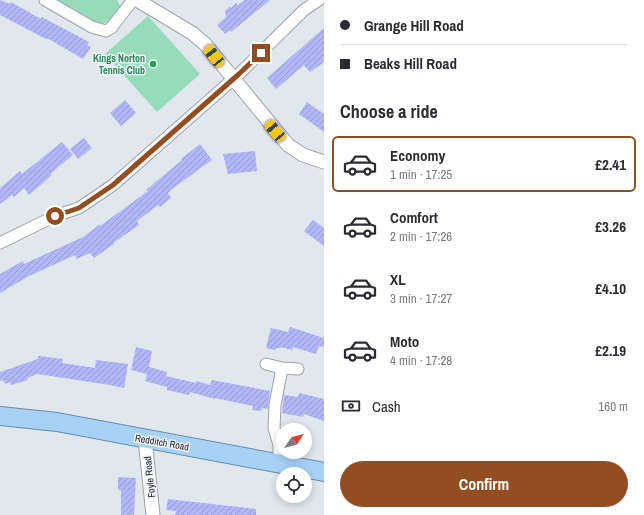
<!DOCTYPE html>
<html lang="en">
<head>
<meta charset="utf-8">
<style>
	:root { --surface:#fff; --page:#f2f2f3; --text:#2b2b33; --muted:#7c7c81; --line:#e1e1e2; --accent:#924e21 }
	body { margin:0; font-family:"Archivo Narrow",sans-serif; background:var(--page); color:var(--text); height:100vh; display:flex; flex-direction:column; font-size:15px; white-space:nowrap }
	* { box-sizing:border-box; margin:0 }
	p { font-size:13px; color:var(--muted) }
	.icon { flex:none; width:22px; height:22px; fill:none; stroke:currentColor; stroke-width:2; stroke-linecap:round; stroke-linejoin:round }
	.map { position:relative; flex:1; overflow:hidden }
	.panel { display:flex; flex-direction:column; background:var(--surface); width:320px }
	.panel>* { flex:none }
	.banner { display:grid; align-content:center; height:88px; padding:0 16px; background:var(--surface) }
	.needle { width:26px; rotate:55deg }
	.fabs { position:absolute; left:276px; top:423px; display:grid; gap:8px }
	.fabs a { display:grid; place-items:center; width:36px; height:36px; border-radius:50%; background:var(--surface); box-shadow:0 2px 10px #0003; font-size:20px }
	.end { position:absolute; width:18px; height:18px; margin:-9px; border:5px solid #924e21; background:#fff; box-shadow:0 0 0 2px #fff }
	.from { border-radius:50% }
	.car { position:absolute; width:12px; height:24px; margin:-12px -6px; border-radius:5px; box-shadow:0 0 3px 1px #0007; background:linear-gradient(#f5c518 24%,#345 0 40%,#f5c518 0 76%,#345 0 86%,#f5c518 0) }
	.banner b { display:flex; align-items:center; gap:14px; height:38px; font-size:15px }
	.banner b+b { border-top:1px solid var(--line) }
	.banner i { width:10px; height:10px; background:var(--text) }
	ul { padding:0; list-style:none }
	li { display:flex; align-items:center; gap:12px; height:56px; margin:0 8px 6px; padding:0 8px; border:2px solid transparent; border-radius:6px }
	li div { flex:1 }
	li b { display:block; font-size:15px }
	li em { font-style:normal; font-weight:800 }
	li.on { border-color:var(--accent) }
	li>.icon { width:36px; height:36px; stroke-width:1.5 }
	h2 { padding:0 16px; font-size:18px; line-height:48px }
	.pay { display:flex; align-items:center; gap:10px; height:44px; padding:0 16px; font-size:15px }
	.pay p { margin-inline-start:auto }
	.cta { display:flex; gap:8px; margin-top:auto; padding:8px 16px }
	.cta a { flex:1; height:46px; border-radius:24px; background:var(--accent); color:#fff; font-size:16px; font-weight:800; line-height:46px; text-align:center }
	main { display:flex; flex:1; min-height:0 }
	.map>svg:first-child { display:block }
	.green { fill:#96dcbb }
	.building { fill:url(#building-hatch) }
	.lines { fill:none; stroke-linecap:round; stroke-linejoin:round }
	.minor-casing { stroke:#9ca3a8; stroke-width:13 }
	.tertiary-casing { stroke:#9ca3a8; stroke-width:15 }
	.trunk-casing { stroke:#688caa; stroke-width:20 }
	.minor { stroke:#fff; stroke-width:11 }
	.tertiary { stroke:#fff; stroke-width:13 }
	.trunk { stroke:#a7d2f6; stroke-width:18 }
	.route { stroke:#924e21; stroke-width:5 }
	.leisure-dot { fill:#2e9e5b; stroke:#edf4fa; stroke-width:1.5 }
	.labels { text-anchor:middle; stroke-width:3; stroke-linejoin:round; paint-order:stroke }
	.leisure-label { font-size:10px; font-weight:bold; fill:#27864d; stroke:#edf4fa; text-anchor:end }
	.street-label { font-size:10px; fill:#1c1f21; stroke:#edf4fa }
</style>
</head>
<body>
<main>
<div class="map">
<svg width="324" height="515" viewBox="0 0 324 515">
	<defs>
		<pattern id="building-hatch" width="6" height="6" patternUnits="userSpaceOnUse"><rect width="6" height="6" fill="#b1b6f6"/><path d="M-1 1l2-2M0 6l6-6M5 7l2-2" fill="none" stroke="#989cd3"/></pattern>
	</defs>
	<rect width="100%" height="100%" fill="#e0e7ed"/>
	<path class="green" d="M56,0h61l4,7c-4,6 -9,14 -16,16 -12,3 -38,-17 -49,-23z
		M148,16l52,58 -43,38 -52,-58z"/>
	<path class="building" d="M0,0l10,4 1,-2 30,17 1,-2 47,25 -2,3 4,2 -8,12 -36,-21 -1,1 -46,-24z
		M245,0h25l-39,32 -1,-2 -5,4 -8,-9 9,-8 -1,-6 5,-5 1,2 5,-5 2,2z
		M324,28v31l-1,4 -13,9 -6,-7 -28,24 -9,-11z
		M125,100l11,13 -15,13 -11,-13z
		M307,102l17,12v18l-25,-18z
		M84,138l8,10 -14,11 -8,-10z
		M62,142l11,13 -23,19 2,1 -23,20 -5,-7 -10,9 -2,-2 -12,9v-16l20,-17 2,3z
		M200,144l12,16 -40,29 -4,4 3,5 -11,9 -2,-2 -21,16 2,4 -26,18 1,1 -20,14 -4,-5 -13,6 -2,-4 -46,21 -29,17v-19l23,-13 1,3 59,-27 16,-12 1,1 48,-35 -2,-1 36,-30 -1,-1z
		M255,151l2,20 -29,3 -5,-20z
		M313,220l11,8v18l-20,-15z
		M290,327l34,11v9l-5,-1 -3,8 -23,-7 -1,3 -11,-3v1h-5l-1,2 -9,-2 5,-20 17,4z
		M136,347l16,4 -3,16 18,5 -1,4 30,7v-2l14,4 2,-5 58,11 -2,18 -6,-1 -1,3 -9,-1 1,-4 -38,-8v1l-25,-7 -1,3 -22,-5v-3l-22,-6 2,-7 -16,-4z
		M38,356l25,3 -1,4 33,5 1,-8 32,4 -4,24 -14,-3 -73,-11 -10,4 1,2 -17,5 -1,-3 -5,2 -2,-4 -3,1v-9l38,-13z
		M299,393l25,6v22l-20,-7 -1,3 -21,-4 2,-18 14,2z
		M118,477l18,1 -2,37h-13v-25h-3z
		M168,499l88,10v6h-81l1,-4 -10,-1z"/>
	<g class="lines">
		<defs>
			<path id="minor" d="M45,0l47,27 14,4 5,-3 22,-28
				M0,243l55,-27 24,-8 34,-23 126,-111 65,-64 15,-10
				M266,364l16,4 16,1
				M279,463v-18l-5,-17 1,-23 7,-37"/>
			<path id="tertiary" d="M137,0l55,33 13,11 83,101 15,10 21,7
				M145,439l8,76"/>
			<path id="trunk" d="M0,416l57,6 267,50"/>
		</defs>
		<use href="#minor" class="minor-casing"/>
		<use href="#tertiary" class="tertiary-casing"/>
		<use href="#trunk" class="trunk-casing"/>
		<use href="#minor" class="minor"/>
		<use href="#tertiary" class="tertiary"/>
		<use href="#trunk" class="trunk"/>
	</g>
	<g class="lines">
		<path class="route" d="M55,216l24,-8 34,-23 126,-111 22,-21"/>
	</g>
	<circle class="leisure-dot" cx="153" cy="64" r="4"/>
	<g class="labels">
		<g class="leisure-label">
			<text x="145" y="62">Kings Norton<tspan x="145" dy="12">Tennis Club</tspan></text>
		</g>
		<g class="street-label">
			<text transform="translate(162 442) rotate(10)" y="4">Redditch Road</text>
			<text transform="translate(149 477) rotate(-96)" y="4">Foyle Road</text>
		</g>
	</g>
</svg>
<div class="fabs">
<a><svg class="needle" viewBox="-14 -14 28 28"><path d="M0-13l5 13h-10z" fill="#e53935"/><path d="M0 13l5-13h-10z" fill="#7c7c81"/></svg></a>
<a><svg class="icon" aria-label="locate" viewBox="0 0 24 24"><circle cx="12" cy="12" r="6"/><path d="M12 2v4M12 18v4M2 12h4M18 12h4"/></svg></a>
</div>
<i class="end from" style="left:55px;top:216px"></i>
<i class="end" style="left:261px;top:53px"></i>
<i class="car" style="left:214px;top:56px;rotate:322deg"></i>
<i class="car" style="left:275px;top:131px;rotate:320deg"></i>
</div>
<section class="panel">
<div class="banner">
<b><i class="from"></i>Grange Hill Road</b>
<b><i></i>Beaks Hill Road</b>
</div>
<h2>Choose a ride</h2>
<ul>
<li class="on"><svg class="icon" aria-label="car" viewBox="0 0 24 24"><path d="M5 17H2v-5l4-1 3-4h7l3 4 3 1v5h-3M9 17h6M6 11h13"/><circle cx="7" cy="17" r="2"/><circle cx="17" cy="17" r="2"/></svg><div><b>Economy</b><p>1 min · 17:25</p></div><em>£2.41</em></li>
<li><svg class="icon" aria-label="car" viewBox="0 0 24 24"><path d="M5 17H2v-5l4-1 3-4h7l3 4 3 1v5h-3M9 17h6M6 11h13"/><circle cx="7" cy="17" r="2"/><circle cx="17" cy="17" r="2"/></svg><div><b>Comfort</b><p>2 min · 17:26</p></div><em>£3.26</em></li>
<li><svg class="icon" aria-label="car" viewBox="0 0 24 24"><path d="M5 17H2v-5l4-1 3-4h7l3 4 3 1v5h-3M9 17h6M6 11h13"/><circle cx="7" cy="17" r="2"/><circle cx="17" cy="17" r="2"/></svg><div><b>XL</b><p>3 min · 17:27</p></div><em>£4.10</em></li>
<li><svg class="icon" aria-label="car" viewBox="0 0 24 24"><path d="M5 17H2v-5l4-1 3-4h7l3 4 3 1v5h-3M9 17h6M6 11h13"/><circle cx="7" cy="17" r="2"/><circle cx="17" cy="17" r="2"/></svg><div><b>Moto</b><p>4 min · 17:28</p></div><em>£2.19</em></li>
</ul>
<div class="pay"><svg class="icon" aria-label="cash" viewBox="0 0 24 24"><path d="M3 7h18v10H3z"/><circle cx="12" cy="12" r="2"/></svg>Cash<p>160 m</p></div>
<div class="cta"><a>Confirm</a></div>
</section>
</main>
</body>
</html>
